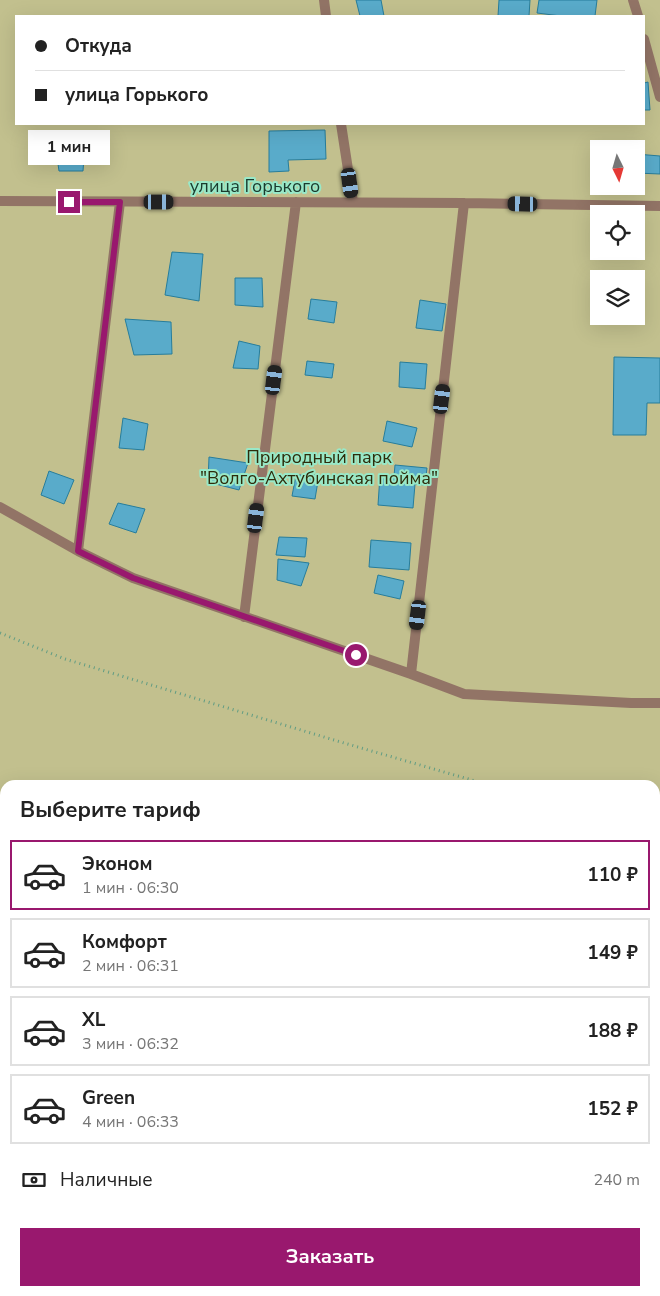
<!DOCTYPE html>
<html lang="ru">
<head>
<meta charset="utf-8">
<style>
	:root { --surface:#fff; --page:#f2f2f2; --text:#222; --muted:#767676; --line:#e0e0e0; --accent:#99186e }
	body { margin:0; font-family:"Nunito Sans",sans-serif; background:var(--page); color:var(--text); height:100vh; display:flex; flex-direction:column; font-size:19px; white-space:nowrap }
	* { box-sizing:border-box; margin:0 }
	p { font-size:16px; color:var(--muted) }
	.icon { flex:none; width:28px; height:28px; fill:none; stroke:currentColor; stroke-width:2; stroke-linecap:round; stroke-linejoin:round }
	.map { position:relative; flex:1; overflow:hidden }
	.sheet { position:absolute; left:0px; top:780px; width:660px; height:516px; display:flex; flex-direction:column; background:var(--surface); border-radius:15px 15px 0 0; box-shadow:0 5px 20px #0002 }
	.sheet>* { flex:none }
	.top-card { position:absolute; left:15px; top:15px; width:630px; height:110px; border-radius:0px; box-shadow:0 5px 20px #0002; display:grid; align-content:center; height:110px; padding:0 20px; background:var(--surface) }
	.needle { width:32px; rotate:175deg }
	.fabs { position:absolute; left:590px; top:140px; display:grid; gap:10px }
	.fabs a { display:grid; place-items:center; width:55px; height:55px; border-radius:0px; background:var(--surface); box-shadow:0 5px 20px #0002; font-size:25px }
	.end { position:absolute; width:22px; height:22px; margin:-11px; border:6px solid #99186e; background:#fff; box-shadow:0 0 0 2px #fff }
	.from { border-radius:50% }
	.bubble { position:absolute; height:35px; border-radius:0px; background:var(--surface); box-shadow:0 5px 20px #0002; font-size:16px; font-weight:700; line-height:35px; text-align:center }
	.car { position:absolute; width:15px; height:30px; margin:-15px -8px; border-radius:6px; box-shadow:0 0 4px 1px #0007; background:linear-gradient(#222 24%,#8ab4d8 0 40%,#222 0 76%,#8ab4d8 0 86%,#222 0) }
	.top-card b { display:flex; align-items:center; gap:18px; height:48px; font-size:19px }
	.top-card b+b { border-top:1px solid var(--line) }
	.top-card i { width:12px; height:12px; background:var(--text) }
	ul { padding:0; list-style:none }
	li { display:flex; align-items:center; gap:15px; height:70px; margin:0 10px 8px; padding:0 10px; border:2px solid var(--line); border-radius:0px }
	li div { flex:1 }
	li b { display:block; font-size:19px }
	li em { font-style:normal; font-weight:700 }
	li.active { border-color:var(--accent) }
	li>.icon { width:45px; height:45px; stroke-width:1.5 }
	h2 { padding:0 20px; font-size:22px; line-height:60px }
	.pay { display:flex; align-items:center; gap:12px; height:55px; padding:0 20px; font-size:19px }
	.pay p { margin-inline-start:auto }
	.button { display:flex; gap:10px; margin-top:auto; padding:10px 20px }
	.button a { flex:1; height:58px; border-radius:0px; background:var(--accent); color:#fff; font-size:20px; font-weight:700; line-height:58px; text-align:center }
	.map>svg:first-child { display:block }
	.green { fill:#c2c08e; fill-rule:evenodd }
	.building { fill:#59abca; stroke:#277d9b }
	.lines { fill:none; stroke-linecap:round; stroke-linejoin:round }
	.path { stroke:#619c83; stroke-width:3; stroke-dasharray:1 4; stroke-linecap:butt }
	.minor { stroke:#927466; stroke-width:10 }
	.route { stroke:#99186e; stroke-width:6 }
	.labels { text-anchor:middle; stroke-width:4; stroke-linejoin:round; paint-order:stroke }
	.street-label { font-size:18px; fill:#1a3b2e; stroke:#99e8c7 }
	.park-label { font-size:18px; fill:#2e2c0b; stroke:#99e8c7 }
</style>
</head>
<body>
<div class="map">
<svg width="660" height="1296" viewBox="0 0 660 1296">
	<rect width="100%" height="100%" fill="#99e8c7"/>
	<path class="green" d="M0,0h660v1296h-660zM16,16h628v108h-628zM599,149h37v37h-37zM599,214h37v37h-37zM599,279h37v37h-37zM5,785h650v506h-650z"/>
	<path class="building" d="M356,0h25l3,16h-24z
		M499,0h31l-1,16h-31z
		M539,0h58l-2,16h-34l-24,-3z
		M648,82l2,28h-6v-27z
		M325,130l1,29 -38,1 1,11 -20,1v-41z
		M55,143h30l-2,28h-24z
		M636,154l24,2v18l-24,-1z
		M172,252l31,2 -4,47 -34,-6z
		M235,278h27l1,29 -28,-2z
		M311,299l26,3 -3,21 -26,-4z
		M420,300l26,4 -4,27 -26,-3z
		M125,319l46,3 1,32 -38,1z
		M239,341l21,5 -2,23 -25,-1z
		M614,357l46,1v45h-13l-1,32h-33z
		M307,361l27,3 -2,14 -27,-3z
		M400,362l27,2 -2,25 -26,-2z
		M123,418l25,6 -4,26 -25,-2z
		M387,421l30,7 -5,19 -29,-6z
		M209,457l39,6 -9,27 -31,-8z
		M395,465l32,3 -2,17 -10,-1 -2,24 -35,-3 2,-30 14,1z
		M49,471l25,9 -10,24 -23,-9z
		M296,475h23l-4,24 -23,-3z
		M118,503l27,6 -9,24 -27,-9z
		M279,537l28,1 -2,19 -29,-2z
		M371,540l40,3 -2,27 -40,-3z
		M278,559l31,4 -8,23 -24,-6z
		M378,575l26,6 -4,18 -26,-6z"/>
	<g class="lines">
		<path class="path" d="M0,633l65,26 279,84 145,42
			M655,842l5,2"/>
		<path class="minor" d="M324,0l2,16
			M633,0l5,16
			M644,39l16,58
			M341,124l12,78
			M0,201l464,2 196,3
			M0,507l78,44 55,27 278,96 53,20 167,9h29
			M78,551l42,-349
			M244,617l52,-415
			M411,674l53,-471"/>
	</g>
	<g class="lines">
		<path class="route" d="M69,202h51l-42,349 55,27 223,77"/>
	</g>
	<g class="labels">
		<g class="street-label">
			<text x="255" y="192">улица Горького</text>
		</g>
		<g class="park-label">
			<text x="319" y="463">Природный парк<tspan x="319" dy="21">"Волго-Ахтубинская пойма"</tspan></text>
		</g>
	</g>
</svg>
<div class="fabs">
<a><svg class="needle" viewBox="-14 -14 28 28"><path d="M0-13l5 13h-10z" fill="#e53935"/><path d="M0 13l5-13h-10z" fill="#767676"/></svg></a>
<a><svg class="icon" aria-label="locate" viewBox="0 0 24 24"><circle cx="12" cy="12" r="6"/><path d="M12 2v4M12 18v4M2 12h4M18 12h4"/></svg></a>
<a><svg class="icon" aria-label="layers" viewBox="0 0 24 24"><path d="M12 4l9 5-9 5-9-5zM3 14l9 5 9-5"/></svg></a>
</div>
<i class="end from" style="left:356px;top:655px"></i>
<i class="end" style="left:69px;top:202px"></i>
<div class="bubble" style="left:28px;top:130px;width:82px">1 мин</div>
<i class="car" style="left:350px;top:183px;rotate:172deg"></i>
<i class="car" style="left:159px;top:202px;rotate:90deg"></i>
<i class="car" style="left:523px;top:204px;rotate:271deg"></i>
<i class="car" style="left:274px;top:380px;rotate:7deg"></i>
<i class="car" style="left:442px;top:399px;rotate:7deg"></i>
<i class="car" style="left:256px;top:518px;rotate:7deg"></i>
<i class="car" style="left:418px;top:615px;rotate:187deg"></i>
<div class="top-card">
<b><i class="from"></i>Откуда</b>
<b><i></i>улица Горького</b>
</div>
<section class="sheet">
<h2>Выберите тариф</h2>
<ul>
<li class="active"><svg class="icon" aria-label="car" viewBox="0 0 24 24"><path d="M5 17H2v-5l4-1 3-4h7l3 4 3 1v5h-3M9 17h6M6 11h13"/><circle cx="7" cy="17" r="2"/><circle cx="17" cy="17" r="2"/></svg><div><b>Эконом</b><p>1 мин · 06:30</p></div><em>110 ₽</em></li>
<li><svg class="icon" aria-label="car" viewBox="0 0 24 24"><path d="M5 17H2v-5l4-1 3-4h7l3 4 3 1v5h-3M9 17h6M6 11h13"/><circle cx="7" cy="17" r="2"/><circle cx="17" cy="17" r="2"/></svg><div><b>Комфорт</b><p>2 мин · 06:31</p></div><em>149 ₽</em></li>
<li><svg class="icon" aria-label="car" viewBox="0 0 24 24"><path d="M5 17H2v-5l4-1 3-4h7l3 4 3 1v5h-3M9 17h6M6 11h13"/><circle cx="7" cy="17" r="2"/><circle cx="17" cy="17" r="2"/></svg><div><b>XL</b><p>3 мин · 06:32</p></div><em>188 ₽</em></li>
<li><svg class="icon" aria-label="car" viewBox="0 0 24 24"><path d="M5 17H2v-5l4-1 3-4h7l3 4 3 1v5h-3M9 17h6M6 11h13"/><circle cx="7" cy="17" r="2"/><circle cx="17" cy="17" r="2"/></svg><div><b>Green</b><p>4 мин · 06:33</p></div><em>152 ₽</em></li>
</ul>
<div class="pay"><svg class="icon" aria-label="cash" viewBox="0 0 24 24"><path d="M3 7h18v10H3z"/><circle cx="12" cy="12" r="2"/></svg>Наличные<p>240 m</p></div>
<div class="button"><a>Заказать</a></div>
</section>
</div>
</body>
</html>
